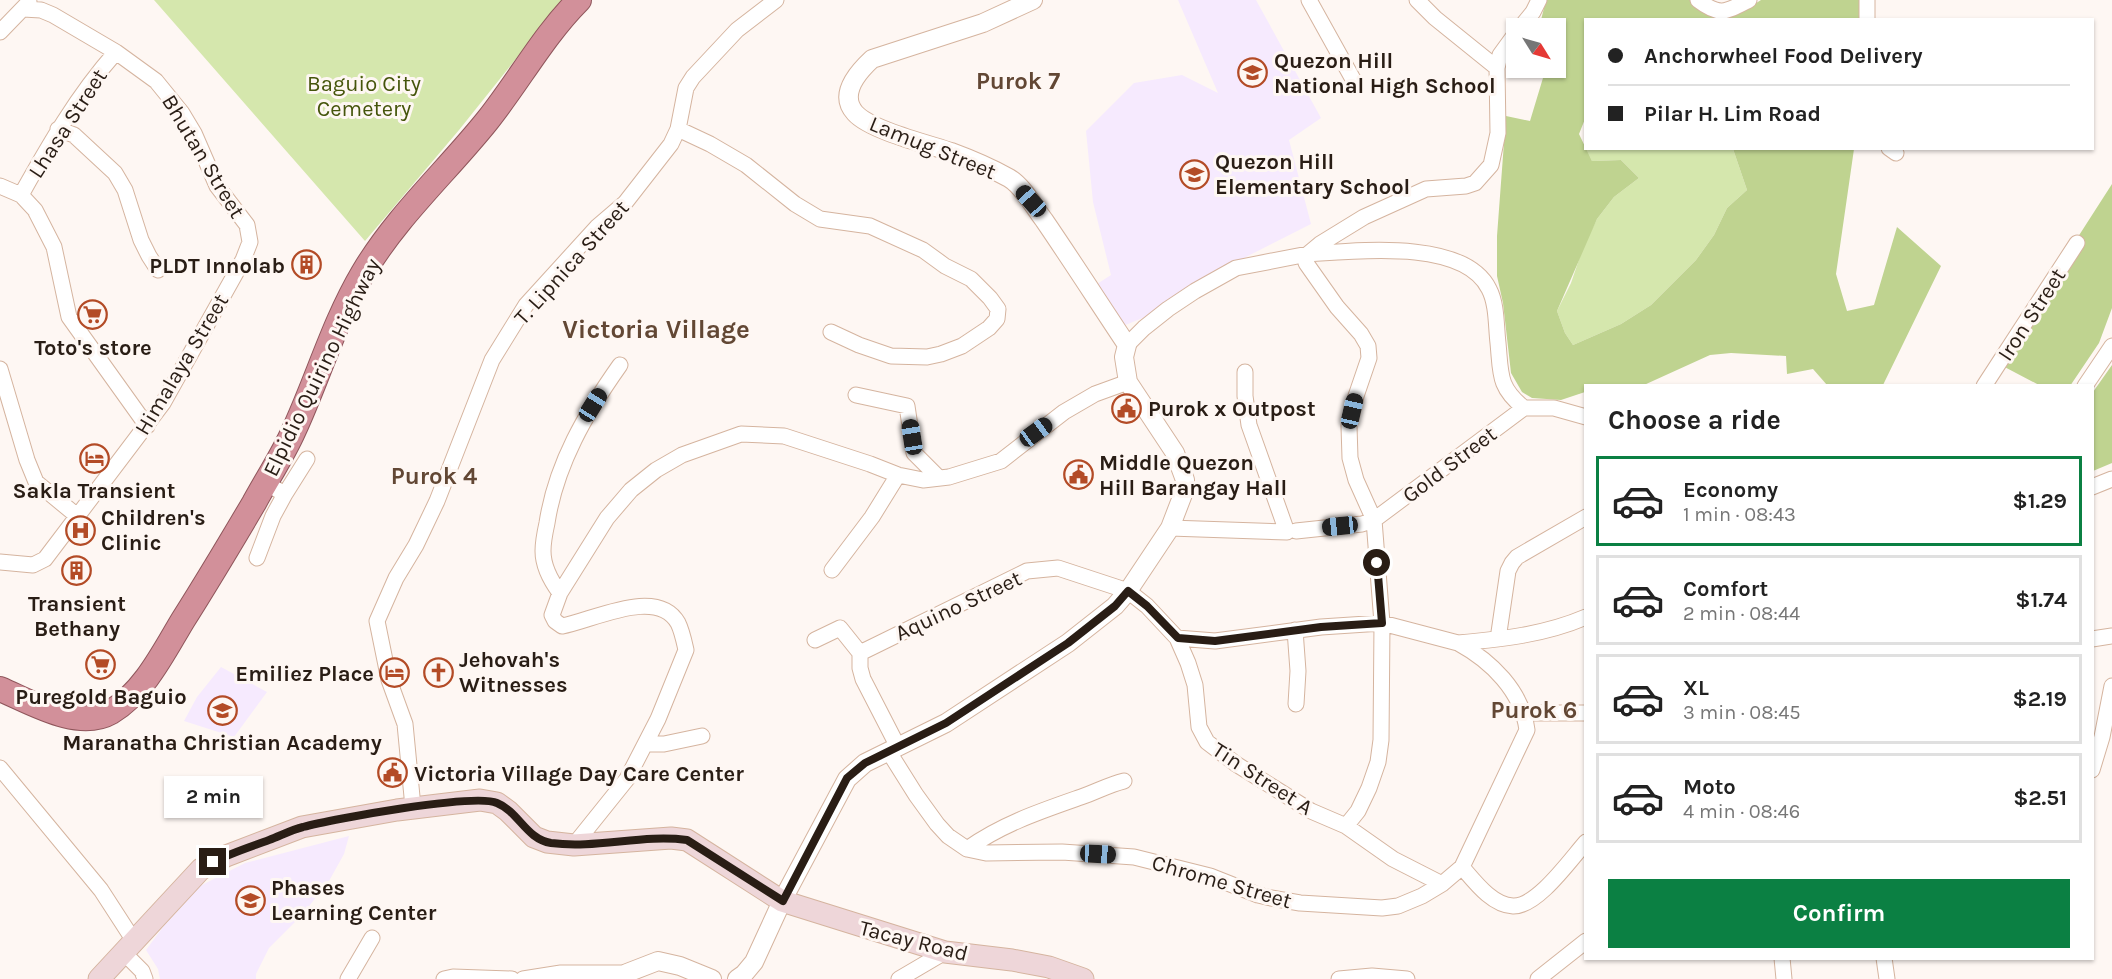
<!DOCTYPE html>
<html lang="en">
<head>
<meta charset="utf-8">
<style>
	:root { --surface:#fff; --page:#f6f6f6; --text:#222; --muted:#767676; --line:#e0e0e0; --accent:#0b8043 }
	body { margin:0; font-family:Karla,sans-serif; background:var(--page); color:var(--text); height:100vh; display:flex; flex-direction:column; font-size:22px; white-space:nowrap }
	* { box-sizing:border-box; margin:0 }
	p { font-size:20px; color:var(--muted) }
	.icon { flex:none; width:33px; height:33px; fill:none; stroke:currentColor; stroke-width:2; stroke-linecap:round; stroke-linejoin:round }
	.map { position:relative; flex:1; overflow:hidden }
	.drawer { position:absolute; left:1584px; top:384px; width:510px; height:576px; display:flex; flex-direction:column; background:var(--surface); border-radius:0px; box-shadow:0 2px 4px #0004 }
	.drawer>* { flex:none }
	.guide { position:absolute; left:1584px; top:18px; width:510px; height:132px; border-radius:0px; box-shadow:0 2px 4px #0004; display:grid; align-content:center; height:132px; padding:0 24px; background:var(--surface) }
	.needle { width:39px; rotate:127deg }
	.controls { position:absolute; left:1506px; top:18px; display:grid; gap:12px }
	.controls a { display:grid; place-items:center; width:60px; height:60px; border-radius:0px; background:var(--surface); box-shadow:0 2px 4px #0004; font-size:30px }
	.end { position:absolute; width:27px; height:27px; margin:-14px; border:8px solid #291d15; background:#fff; box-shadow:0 0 0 3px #fff }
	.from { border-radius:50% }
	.bubble { position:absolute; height:42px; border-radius:0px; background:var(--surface); box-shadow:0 2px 4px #0004; font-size:20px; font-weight:700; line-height:42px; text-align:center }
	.car { position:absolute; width:18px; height:36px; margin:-18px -9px; border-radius:8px; box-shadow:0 0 4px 2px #0007; background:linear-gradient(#222 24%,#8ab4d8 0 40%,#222 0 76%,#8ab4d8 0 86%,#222 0) }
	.guide b { display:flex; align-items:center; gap:21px; height:57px; font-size:22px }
	.guide b+b { border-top:2px solid var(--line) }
	.guide i { width:15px; height:15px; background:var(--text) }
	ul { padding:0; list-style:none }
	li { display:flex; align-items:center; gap:18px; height:90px; margin:0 12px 9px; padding:0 12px; border:3px solid var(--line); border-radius:0px }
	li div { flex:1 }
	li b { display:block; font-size:22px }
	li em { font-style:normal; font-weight:700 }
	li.active { border-color:var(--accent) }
	li>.icon { width:54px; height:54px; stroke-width:1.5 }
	h2 { padding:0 24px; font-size:27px; line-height:72px }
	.primary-button { display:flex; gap:12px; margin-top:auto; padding:12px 24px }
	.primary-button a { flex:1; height:69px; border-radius:0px; background:var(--accent); color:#fff; font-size:24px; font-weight:700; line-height:69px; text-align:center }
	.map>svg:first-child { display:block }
	.education { fill:#f6eafe }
	.green { fill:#d5e7ad }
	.forest { fill:#bfd390 }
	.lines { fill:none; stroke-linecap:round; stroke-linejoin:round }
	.minor-casing { stroke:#d5b49f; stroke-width:17 }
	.tertiary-casing { stroke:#d5b49f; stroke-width:20 }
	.secondary-casing { stroke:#d5b49f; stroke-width:23 }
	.trunk-casing { stroke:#8f565b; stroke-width:26 }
	.minor { stroke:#fff; stroke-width:15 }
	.tertiary { stroke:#fff; stroke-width:18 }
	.secondary { stroke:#eed6d9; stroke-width:21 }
	.trunk { stroke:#d2909a; stroke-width:24 }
	.route { stroke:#291d15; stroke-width:8 }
	.labels { text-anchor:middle; stroke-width:6; stroke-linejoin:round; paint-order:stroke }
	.poi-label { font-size:22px; font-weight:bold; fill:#291d15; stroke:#fef7f3; text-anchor:start }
	.park-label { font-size:22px; fill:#45550b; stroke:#fef7f3 }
	.street-label { font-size:22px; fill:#291d15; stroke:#fef7f3 }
	.neighbourhood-label { font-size:24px; font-weight:bold; fill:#624734; stroke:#fef7f3 }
	.quarter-label { font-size:26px; font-weight:bold; fill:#624734; stroke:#fef7f3 }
</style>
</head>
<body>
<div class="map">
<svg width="2112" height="979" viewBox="0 0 2112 979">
	<rect width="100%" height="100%" fill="#fef7f3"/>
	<path class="education" d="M1178,0h78l65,118 -32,22 22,84 -69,35 -97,58 -22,9 -26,-42 14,-9 -18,-73 -7,-71 48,-48 48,-8 36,18z
		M221,667l46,25 -33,45 -50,-16 13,-24z
		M349,836l-5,18 -15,27 -27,34 -33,33 -13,26v5h-96l-2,-10 -12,-19 17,-23 37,-41 45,-23z"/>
	<path class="green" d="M154,0h409l-104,130 -94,111z
		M1586,149h147l14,41 -20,18 -13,27 -18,25 -45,45 -30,19 -48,21 -8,-12 -8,-22 14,-28 13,-38 13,-26 17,-22 25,-19 -18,-18 -29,1z"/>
	<path class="forest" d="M1546,0h144l18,15 34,-3 19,-12h98l1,19 -274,1 -1,99 -6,15 13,27 29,-1 18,18 -25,19 -17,22 -40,92 8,22 8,12 48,-21 30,-19 45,-45 18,-25 13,-27 20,-18 -14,-41h121l-18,125 11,37 27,-6 23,-78 44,39 -58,119h-56l-14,-16 -26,5 -1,-18 -55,-3 -21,2 -66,30 -58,1 -1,6 -24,8 -29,-2 -10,-6 -11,-19 -8,-70 -6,-27v-40l9,-120 24,5 16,-53h10v-40h-17z
		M2112,184v124l-13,35 -29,43 -31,-1 -42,-22z
		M2112,365v98l-19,8v-79z"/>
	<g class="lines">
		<defs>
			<path id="minor" d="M1309,0l45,81
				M1417,0l18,18 62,50
				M1698,0c22,17 28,12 51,0
				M1867,20v-20
				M1520,28l13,-16 6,-12
				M0,32l29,-30
				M58,129l16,6 41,38 10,17 16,50 8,16 9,14
				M678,129l32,15 36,21 49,39 25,15 50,7 53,24 22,16 26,13 19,19 8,11 -1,10 -8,9 -27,18 -21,8 -14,3 -36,-1 -32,-11 -28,-13
				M1889,148l7,5
				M0,186l21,9 14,15 19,37 15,70 78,109
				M21,195c28,-50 56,-99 95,-143
				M1127,345l17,-17 24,-19 27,-18 41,-23 72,-14 12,-10 44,-27 62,-28 40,-3 9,-3 16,-18 7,-32 -1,-65 3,-13 16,-22
				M0,369l27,91 9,22 40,33
				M1984,386l93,-143
				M2085,386l27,-40
				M856,395l51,11 7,47 25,25
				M2092,487l20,-8
				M285,494l22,-35
				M1170,528l117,4 -38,-107 -4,-29v-24
				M1296,531l66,-7 12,-4 150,-112
				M257,558l16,-42 12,-22 -20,-11
				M0,562l33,3 12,-6 118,-156 80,-143 7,-18 -3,-17 -30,-39 -23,-53 -12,-20 -26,-32 -40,-29 -63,-37 -12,-5 -18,-1
				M832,570l40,-53 26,-42
				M560,593c-9,-12 -17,-26 -17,-42 0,-9 2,-19 4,-28 9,-59 39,-110 73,-158
				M1295,630l3,41 -2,33
				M1498,639l10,-68 4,-8 5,-6 69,-40
				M2092,639l20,-3
				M815,640l25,-12 20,25v15l3,11 35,68
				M1458,643c44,-4 86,-8 128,-26
				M860,653l167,-82 31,-3 70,23 19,15 30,32 11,25 7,22 4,42 8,15 29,22 75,47 35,15 47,33 49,25
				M1525,713h61
				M646,744h18l38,-8
				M889,752l27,43 21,29 11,12 19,13 19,4 76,-1 72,5 76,19 48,19 13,3 29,5 82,5 16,-2 24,-10 20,-12 20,-17 65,-137c-5,-39 -36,-69 -69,-87l-76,-20 -61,4 -106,14 -38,-3
				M0,768l101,122 33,51
				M2092,770l10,-33 10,-51
				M413,807l-8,-83 -16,-44 -12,-59 19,-43 20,-33 21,-44 55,-141 34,-55 71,-78 28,-24 46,-59 7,-15 8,-41 7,-11 44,-47 39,-30
				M1346,826l12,-15 11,-23 9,-26 3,-22 1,-117 -8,-103 -18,-40 -6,-22 -1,-32 7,-30 13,-38 -1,-12 -7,-12 -24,-27 -31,-44 2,-9c46,-3 156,-16 181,35 8,15 7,37 9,54 3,31 0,44 26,65h30l32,9
				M574,845l53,-66 31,-60 28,-69c-2,-9 -4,-19 -8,-27 -21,-37 -86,-2 -116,3l-7,-5 -3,-6 8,-22 47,-75 24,-28 25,-20 26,-15 59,-21 43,2 86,28 28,11 25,5 26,-3 52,-16 63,-49 31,-18 33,-12
				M967,849c35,-25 74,-38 114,-52 15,-5 27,-12 43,-16
				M1462,867c13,15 30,38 51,39 24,1 57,-46 73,-64
				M124,953l18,18 3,8
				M1782,958l2,21
				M1884,958l3,21
				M348,979l24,-41
				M444,979l9,-2 59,2
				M523,979l38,-6
				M565,979l-4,-6h66
				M899,979l46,-27
				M1339,979l33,-3 35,3
				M1538,979l48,-38"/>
			<path id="tertiary" d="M620,979l7,-6 31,-12 22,5 32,13
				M737,979l7,-5 10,-12 28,-61 65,-122 18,-16 81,-40 122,-80 47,-37 13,-15 42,-63 15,-39v-9l-10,-27 -47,-71 -4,-25 3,-12c-28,-42 -55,-84 -83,-125 -10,-13 -21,-34 -35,-42 -18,-10 -39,-19 -58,-26 -24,-8 -81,-22 -96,-39 -17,-19 3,-41 17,-54l111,-36 50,-23"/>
			<path id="secondary" d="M99,979l102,-110 25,-13 76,-29 95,-17 83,-10 17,3 11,8 26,26 13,5 27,3 97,-7 16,2 95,61 163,51 67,8 37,7 34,12"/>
			<path id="trunk" d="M0,689c31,13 78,42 111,23 34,-21 52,-59 72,-92 24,-38 48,-78 71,-117 13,-24 29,-48 40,-73 24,-52 40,-108 69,-157 34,-57 83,-101 124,-152 32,-40 56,-85 92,-121"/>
		</defs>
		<use href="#minor" class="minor-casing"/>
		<use href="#tertiary" class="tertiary-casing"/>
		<use href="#secondary" class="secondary-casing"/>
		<use href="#trunk" class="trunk-casing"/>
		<use href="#minor" class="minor"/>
		<use href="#tertiary" class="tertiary"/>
		<use href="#secondary" class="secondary"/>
		<use href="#trunk" class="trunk"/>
	</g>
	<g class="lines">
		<path class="route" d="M213,862c18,-9 37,-15 56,-22 11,-4 22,-10 34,-13 29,-8 172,-34 194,-24 22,9 29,36 54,40 46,6 91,-9 136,-3l96,61 64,-123 18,-15 81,-40 122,-80 47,-37 13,-15 19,15 31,32 37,3 106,-14 61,-4 -5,-60"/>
	</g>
	<defs>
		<symbol id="school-ring" viewBox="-11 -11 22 22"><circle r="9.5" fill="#fef7f3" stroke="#b34b26" stroke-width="1.5"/><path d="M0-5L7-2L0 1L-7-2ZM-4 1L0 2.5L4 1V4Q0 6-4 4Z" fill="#b34b26"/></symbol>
		<symbol id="building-ring" viewBox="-11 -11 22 22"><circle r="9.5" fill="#fef7f3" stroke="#b34b26" stroke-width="1.5"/><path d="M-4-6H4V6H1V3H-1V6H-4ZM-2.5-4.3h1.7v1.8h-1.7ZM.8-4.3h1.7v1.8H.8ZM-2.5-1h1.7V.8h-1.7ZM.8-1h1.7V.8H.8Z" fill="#b34b26"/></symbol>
		<symbol id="supermarket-ring" viewBox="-11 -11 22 22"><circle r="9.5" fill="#fef7f3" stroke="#b34b26" stroke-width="1.5"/><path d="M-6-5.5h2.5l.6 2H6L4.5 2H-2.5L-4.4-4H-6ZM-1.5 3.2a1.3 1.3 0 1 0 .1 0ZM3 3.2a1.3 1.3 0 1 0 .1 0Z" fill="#b34b26"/></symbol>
		<symbol id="civic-ring" viewBox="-11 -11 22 22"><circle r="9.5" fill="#fef7f3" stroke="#b34b26" stroke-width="1.5"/><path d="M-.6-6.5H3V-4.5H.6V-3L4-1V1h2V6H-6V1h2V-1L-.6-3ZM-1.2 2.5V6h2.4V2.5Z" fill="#b34b26"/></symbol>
		<symbol id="hotel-ring" viewBox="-11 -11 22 22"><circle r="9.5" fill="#fef7f3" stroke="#b34b26" stroke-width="1.5"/><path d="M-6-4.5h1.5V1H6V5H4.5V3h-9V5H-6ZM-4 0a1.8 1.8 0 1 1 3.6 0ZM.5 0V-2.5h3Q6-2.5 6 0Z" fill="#b34b26"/></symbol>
		<symbol id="hospital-ring" viewBox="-11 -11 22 22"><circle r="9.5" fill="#fef7f3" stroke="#b34b26" stroke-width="1.5"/><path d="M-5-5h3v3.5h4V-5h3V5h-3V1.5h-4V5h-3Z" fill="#b34b26"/></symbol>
		<symbol id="church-ring" viewBox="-11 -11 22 22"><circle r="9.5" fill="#fef7f3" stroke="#b34b26" stroke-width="1.5"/><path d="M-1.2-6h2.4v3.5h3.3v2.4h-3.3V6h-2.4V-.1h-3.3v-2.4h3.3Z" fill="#b34b26"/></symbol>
	</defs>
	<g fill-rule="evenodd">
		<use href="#school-ring" x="1236" y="56" width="33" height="33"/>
		<use href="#school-ring" x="1178" y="158" width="33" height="33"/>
		<use href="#building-ring" x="290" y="248" width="33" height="33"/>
		<use href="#supermarket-ring" x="76" y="298" width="33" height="33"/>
		<use href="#civic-ring" x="1110" y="392" width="33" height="33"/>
		<use href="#hotel-ring" x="78" y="442" width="33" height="33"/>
		<use href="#civic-ring" x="1062" y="458" width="33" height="33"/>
		<use href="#hospital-ring" x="64" y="514" width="33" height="33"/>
		<use href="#building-ring" x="60" y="554" width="33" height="33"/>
		<use href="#supermarket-ring" x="84" y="648" width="33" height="33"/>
		<use href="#church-ring" x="422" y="656" width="33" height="33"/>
		<use href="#hotel-ring" x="378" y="656" width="33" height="33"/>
		<use href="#school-ring" x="206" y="694" width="33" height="33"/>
		<use href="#civic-ring" x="376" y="756" width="33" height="33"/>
		<use href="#school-ring" x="234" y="884" width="33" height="33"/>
	</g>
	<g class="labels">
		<g class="poi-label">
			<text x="1274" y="68">Quezon Hill<tspan x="1274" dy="25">National High School</tspan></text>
			<text x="1215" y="169">Quezon Hill<tspan x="1215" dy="25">Elementary School</tspan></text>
			<text x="285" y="273" text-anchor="end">PLDT Innolab</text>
			<text x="93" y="355" text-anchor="middle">Toto's store</text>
			<text x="1148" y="416">Purok x Outpost</text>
			<text x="1099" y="470">Middle Quezon<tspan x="1099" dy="25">Hill Barangay Hall</tspan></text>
			<text x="94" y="498" text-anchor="middle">Sakla Transient</text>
			<text x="101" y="525">Children's<tspan x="101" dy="25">Clinic</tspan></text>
			<text x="77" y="611" text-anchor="middle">Transient<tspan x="77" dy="25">Bethany</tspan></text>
			<text x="459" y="667">Jehovah's<tspan x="459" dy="25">Witnesses</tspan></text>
			<text x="374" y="681" text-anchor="end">Emiliez Place</text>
			<text x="101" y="704" text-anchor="middle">Puregold Baguio</text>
			<text x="222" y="750" text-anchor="middle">Maranatha Christian Academy</text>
			<text x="414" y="781">Victoria Village Day Care Center</text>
			<text x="271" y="895">Phases<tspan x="271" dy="25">Learning Center</tspan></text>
		</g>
		<g class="park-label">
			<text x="364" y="91">Baguio City<tspan x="364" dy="25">Cemetery</tspan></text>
		</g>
		<g class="street-label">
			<text transform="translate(67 123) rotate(-57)" y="8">Lhasa Street</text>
			<text transform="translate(933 147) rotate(22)" y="8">Lamug Street</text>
			<text transform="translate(204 156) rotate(59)" y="8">Bhutan Street</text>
			<text transform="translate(571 262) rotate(-48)" y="8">T. Lipnica Street</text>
			<text transform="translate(2031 314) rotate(-57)" y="8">Iron Street</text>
			<text transform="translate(181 364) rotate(-59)" y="8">Himalaya Street</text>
			<text transform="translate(321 367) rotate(-64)" y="8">Elpidio Quirino Highway</text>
			<text transform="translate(1449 464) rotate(-37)" y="8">Gold Street</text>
			<text transform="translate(958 605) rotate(-25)" y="8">Aquino Street</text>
			<text transform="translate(1263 778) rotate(33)" y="8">Tin Street A</text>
			<text transform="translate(1222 881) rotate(16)" y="8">Chrome Street</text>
			<text transform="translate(914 940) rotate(14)" y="8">Tacay Road</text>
		</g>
		<g class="neighbourhood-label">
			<text x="1018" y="89">Purok 7</text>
			<text x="434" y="484">Purok 4</text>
			<text x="1534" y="718">Purok 6</text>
		</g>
		<g class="quarter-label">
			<text x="656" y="338">Victoria Village</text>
		</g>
	</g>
</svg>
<div class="controls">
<a><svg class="needle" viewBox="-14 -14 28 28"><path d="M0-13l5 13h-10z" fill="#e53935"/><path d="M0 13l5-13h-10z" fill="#767676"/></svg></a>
</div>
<i class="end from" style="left:1377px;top:563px"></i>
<i class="end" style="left:213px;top:862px"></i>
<div class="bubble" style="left:164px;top:776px;width:99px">2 min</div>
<i class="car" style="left:1031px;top:201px;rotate:318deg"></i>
<i class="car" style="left:593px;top:405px;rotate:32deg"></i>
<i class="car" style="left:1352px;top:411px;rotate:13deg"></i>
<i class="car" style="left:1036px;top:432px;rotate:54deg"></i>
<i class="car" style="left:912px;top:437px;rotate:351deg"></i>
<i class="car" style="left:1340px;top:526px;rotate:264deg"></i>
<i class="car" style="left:1098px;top:854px;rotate:93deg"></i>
<div class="guide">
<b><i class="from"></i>Anchorwheel Food Delivery</b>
<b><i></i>Pilar H. Lim Road</b>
</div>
<section class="drawer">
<h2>Choose a ride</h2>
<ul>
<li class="active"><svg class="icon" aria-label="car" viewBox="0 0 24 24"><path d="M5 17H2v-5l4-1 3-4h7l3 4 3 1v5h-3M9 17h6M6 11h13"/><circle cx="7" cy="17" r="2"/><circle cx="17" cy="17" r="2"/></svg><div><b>Economy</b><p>1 min · 08:43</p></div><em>$1.29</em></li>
<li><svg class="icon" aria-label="car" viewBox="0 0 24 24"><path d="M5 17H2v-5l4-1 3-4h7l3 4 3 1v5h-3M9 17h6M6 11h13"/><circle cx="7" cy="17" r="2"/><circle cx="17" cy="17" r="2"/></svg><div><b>Comfort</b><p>2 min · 08:44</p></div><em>$1.74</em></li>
<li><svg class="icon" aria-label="car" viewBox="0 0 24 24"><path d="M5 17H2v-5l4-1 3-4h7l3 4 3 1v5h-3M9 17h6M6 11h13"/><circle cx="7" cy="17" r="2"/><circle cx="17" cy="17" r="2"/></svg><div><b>XL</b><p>3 min · 08:45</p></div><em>$2.19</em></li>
<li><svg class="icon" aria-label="car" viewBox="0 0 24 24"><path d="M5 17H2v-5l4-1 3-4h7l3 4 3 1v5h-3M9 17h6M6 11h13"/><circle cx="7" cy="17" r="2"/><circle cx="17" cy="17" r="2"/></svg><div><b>Moto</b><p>4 min · 08:46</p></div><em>$2.51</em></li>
</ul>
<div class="primary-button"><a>Confirm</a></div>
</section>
</div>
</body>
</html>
